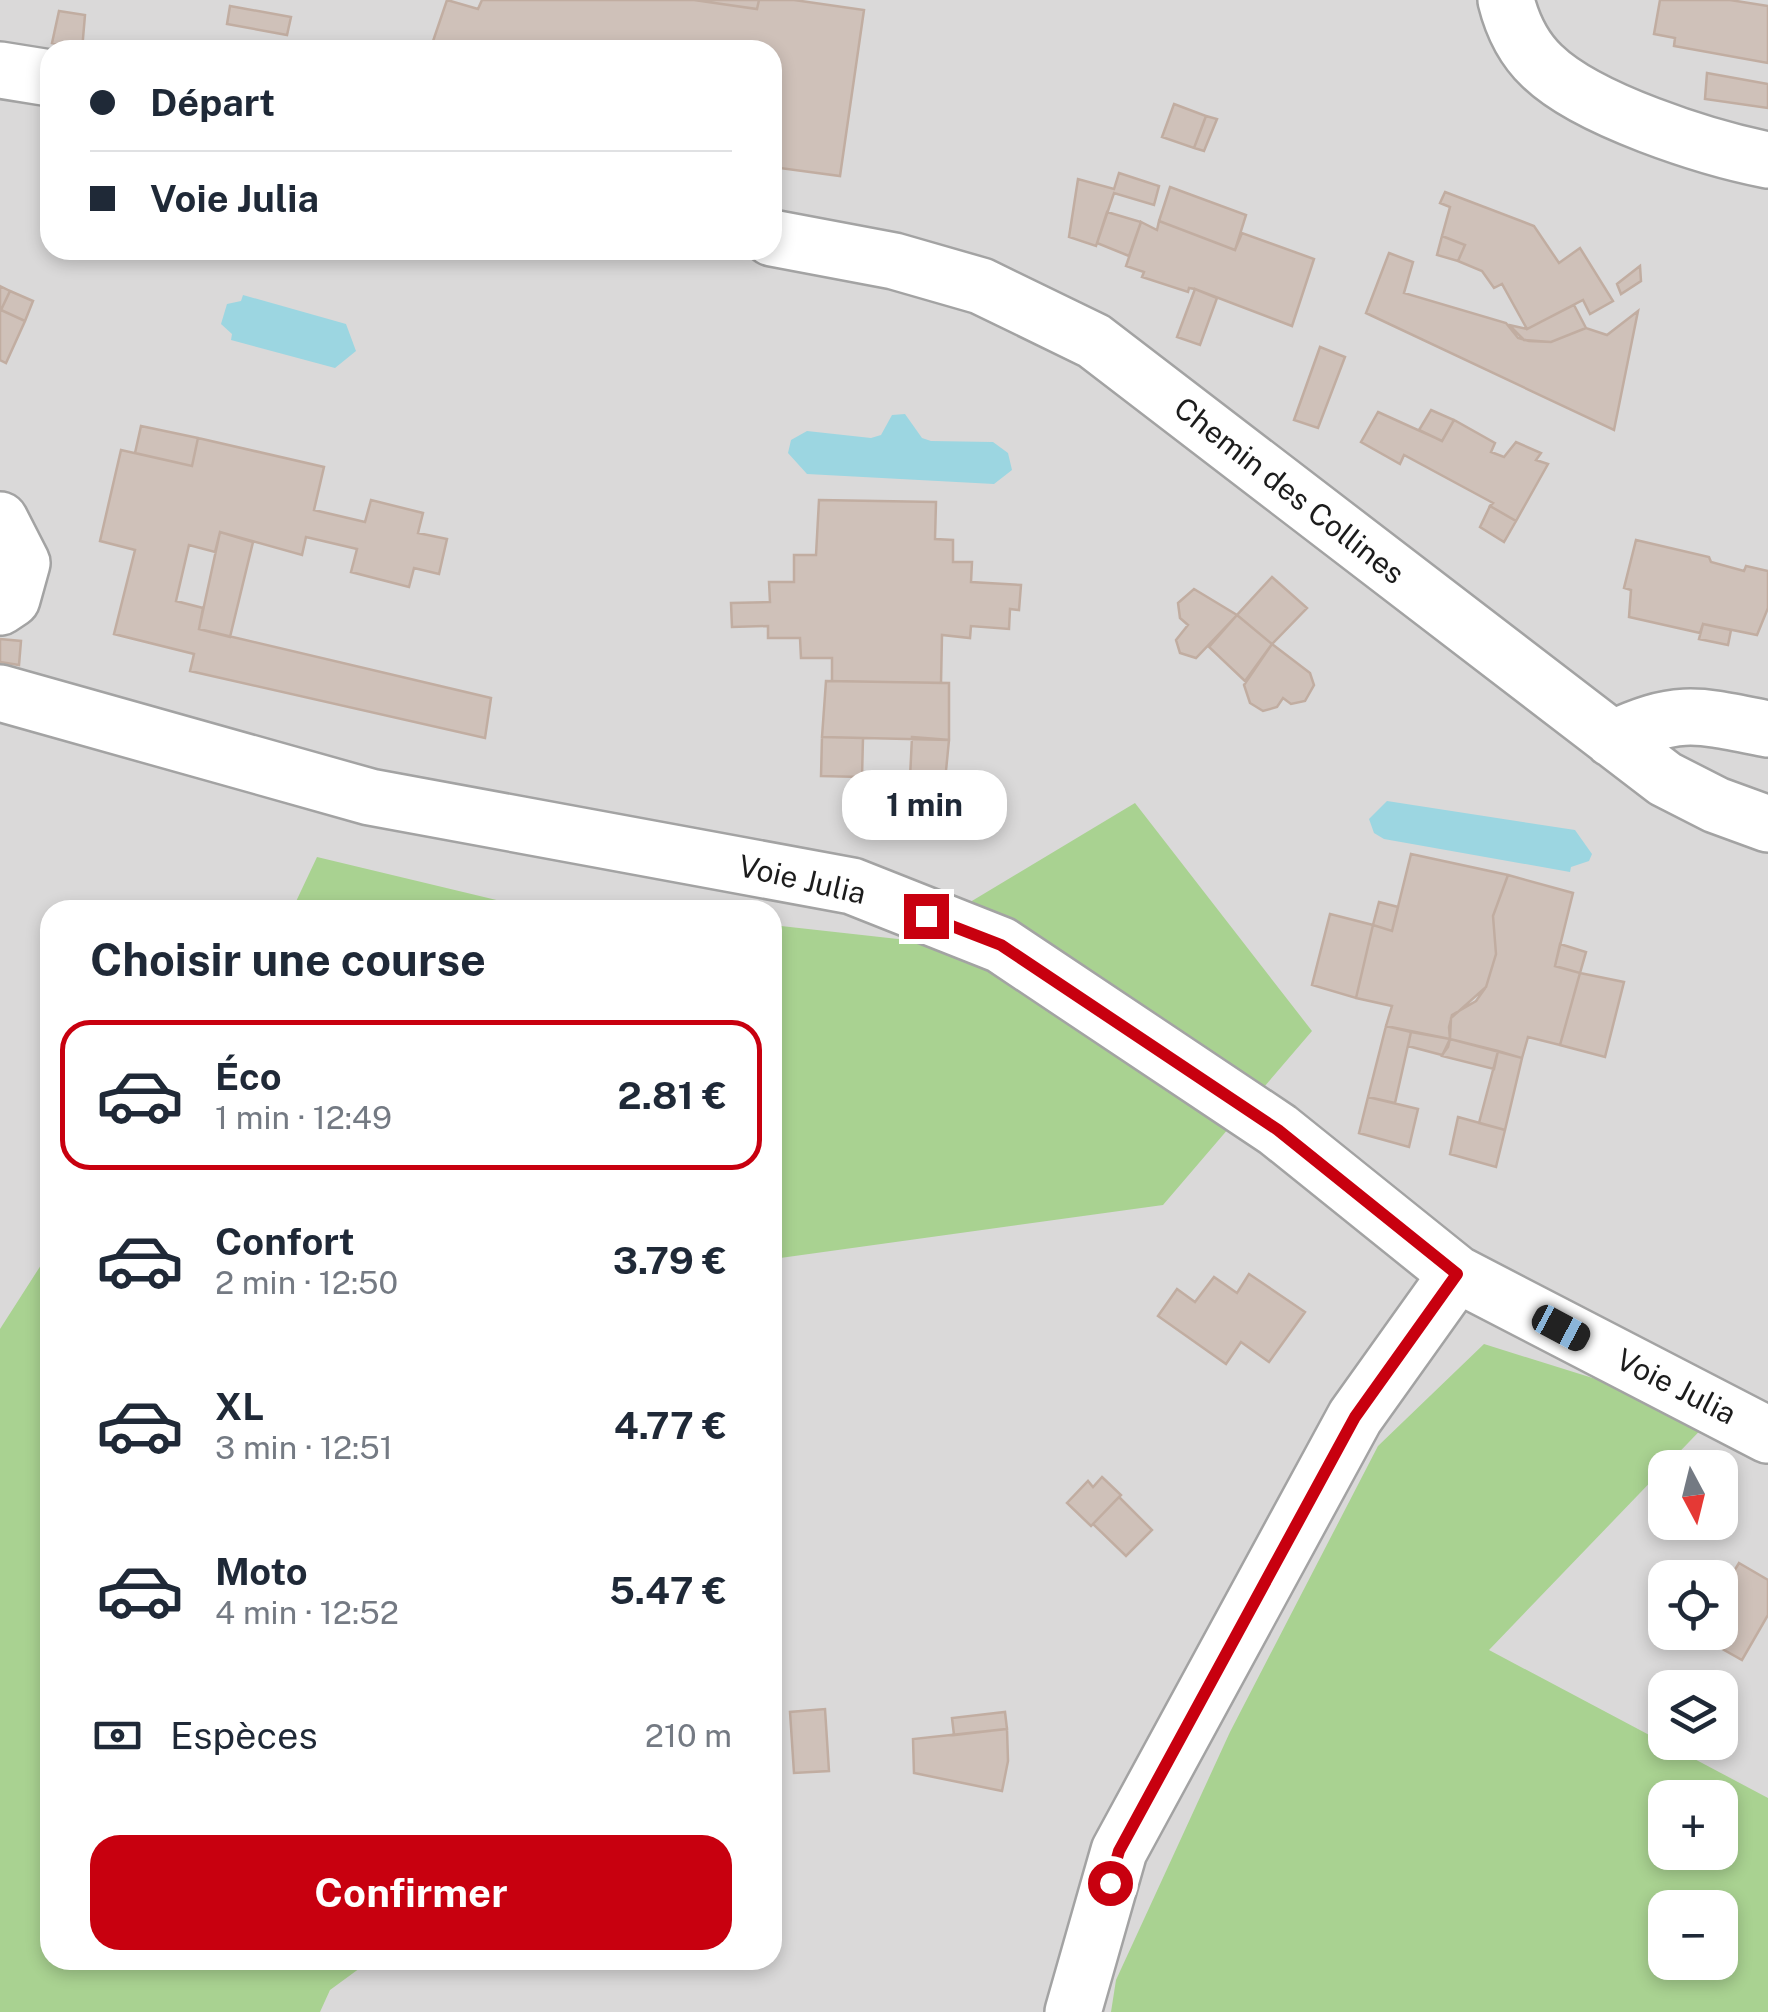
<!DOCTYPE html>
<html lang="fr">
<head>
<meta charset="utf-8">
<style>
	:root { --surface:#fff; --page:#f2f2f3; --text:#1f2937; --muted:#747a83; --line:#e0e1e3; --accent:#c8000f }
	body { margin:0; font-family:"Public Sans",sans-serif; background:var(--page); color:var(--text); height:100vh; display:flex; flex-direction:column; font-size:38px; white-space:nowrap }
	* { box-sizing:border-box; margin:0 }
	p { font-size:32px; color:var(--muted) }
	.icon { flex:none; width:55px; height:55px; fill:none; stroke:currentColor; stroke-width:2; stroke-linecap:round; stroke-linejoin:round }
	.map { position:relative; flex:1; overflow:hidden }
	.panel { position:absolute; left:40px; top:900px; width:742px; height:1070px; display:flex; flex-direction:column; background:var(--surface); border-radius:30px; box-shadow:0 5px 15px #0003 }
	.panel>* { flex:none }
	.guide { position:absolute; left:40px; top:40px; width:742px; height:220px; border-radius:30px; box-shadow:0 5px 15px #0003; display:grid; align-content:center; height:220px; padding:0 50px; background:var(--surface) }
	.needle { width:65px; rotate:173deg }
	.tools { position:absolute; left:1648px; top:1450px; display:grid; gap:20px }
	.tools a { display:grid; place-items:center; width:90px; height:90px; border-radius:20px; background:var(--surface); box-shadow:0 5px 15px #0003; font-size:50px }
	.end { position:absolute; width:45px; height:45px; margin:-22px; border:12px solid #c8000f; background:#fff; box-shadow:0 0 0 5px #fff }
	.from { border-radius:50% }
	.bubble { position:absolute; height:70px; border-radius:30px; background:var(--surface); box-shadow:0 5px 15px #0003; font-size:32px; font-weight:700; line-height:70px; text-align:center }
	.car { position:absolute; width:30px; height:60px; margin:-30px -15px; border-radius:12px; box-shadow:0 0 8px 2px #0007; background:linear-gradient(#222 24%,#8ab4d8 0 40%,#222 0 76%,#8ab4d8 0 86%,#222 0) }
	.guide b { display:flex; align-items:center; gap:35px; height:95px; font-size:38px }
	.guide b+b { border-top:2px solid var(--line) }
	.guide i { width:25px; height:25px; background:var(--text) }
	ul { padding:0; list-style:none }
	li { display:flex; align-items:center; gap:30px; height:150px; margin:0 20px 15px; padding:0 30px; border:5px solid transparent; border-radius:30px }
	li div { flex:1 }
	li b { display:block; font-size:38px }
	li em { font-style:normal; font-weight:700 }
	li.active { border-color:var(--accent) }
	li>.icon { width:90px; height:90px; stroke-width:1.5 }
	h2 { padding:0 50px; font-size:45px; line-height:120px }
	.pay { display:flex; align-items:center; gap:25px; height:110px; padding:0 50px; font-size:38px }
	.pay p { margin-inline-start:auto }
	.action { display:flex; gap:20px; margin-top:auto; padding:20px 50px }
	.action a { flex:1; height:115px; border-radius:30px; background:var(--accent); color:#fff; font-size:40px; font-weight:700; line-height:115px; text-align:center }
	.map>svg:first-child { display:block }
	.residential { fill:#dad9d9; fill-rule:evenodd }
	.forest { fill:#a9d291; fill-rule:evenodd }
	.water { fill:#9cd6e1 }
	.building { fill:#cfc1b9; stroke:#c1ada1; stroke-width:2.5 }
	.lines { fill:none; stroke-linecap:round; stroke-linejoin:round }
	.minor-casing { stroke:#a3a3a3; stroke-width:60 }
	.minor { stroke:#fff; stroke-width:55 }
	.route { stroke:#c8000f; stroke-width:12 }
	.labels { text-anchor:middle; stroke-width:8; stroke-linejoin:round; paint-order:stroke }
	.street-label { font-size:30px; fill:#1c1c1c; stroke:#fff }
</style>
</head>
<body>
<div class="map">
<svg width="1768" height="2012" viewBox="0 0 1768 2012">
	<rect width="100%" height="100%" fill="#efe9e0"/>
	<path class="residential" d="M0,0h1768v2012h-1768zM50,50h722v200h-722zM50,910h722v1050h-722zM1665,1468h55v54h-55zM1665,1578h55v54h-55zM1665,1688h55v54h-55zM1665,1798h55v54h-55zM1665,1908h55v54h-55z"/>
	<path class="forest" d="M1135,803l177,228 -149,174 -390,54 -1,-334 135,15z
		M317,857l204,49 -2,4h-227z
		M50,1251v709h321l-41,30 -10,22h-320v-683z
		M1484,1344l230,72 -225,234 279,148v214h-657l5,-32 114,-248 148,-286zM1665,1798h55v54h-55zM1665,1908h55v54h-55z"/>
	<path class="water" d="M243,295l103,29 10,27 -21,17 -104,-28 1,-6 -11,-10 6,-20 14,-3z
		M905,414l17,24 9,3 62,1 15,11 4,17 -18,14 -187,-10 -19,-21 3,-13 16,-9 64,7 10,-3 11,-20z
		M1387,801l188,29 17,24 -3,7 -18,6 -1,5 -186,-33 -10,-6 -5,-14z"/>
	<path class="building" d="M447,0l31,9 4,-9h212l63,9 2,-9h35l70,10 -24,166 -68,-9v-117h-342z
		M694,0h65l-2,9z
		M1660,0h70l38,6v57l-94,-17 1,-8 -21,-4z
		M230,6l61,11 -4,18 -60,-11z
		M59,11l26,4 -3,35 -30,-7z
		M1707,73l61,11v24l-63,-9z
		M1174,104l32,12 -12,32 -32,-11z
		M1206,116l11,3 -13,32 -10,-3z
		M1119,173l40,13 -5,19 -40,-12 -18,53 -27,-9 9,-58 36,10z
		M1170,187l76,28 -11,35 -76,-29z
		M1445,192l89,34 25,37 21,-15 33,53 -23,13 -7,-14 -56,29 -25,-45 -8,4 -12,-17 -24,-10 7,-16 -23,-9 8,-29 -10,-4z
		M1107,212l34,10 -12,34 -32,-13z
		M1159,221l76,29 7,-17 72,26 -22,67 -97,-37 -6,-1 -1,4 -46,-15 2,-5 -18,-6 15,-44 16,8z
		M1442,236l23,9 -7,16 -21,-6z
		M1389,253l24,9 -9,31 102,30 12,15 11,3 22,1 35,-14 21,7 31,-24 -24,119 -248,-117z
		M1640,266l1,15 -20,13 -4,-10z
		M0,286l10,5 -9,19 24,11 -19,42 -6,-3z
		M1195,289l22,9 -17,47 -23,-8z
		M10,291l23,10 -8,20 -24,-11z
		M1574,305l12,23 -35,14 -27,-2 -15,-15 18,4z
		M1320,347l25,10 -27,71 -24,-8z
		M1431,410l23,10 -12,21 -23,-11z
		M1378,412l64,29 12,-21 41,23 -4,9 13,5 12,-15 25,11 -5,7 12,4 -32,57 -26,-15 3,-3 -89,-48 -4,9 -39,-22z
		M141,426l57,12 -6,28 -57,-13z
		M198,438l126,29 -10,43 51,12 6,-22 52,13 -5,20 29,6 -8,35 -25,-6 -5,19 -58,-15 6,-23 -51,-12 -4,18 -82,-23 -5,20 -26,-7 -13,56 27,7 -4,21 292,69 -6,40 -295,-67 4,-17 -80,-20 21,-84 -35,-9 21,-91 71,16z
		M819,500l117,2 -1,37 18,1v22h19l-1,20 50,3 -2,25 -9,-1 -1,20 -38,-3 -1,12 -28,-3 -1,48 -109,-2v-23h-31l-1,-20h-32v-12l-36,1 -1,-24 39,-1 -1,-20h25v-27h22z
		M1490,506l26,15 -12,21 -24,-15z
		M220,532l33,10 -23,95 -31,-8z
		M1636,540l73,17 2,5 33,9 2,-5 22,5v37l-11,27 -54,-11 -3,9 -71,-16 2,-27 -7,-2z
		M1272,577l35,31 -35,36 -35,-29z
		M1194,589l43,26 -41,43 -16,-5 -4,-13 12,-15 -8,-7 -2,-15z
		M1237,615l35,29 -27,37 -36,-34z
		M1703,624l28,6 -3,15 -29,-6z
		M0,639l21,2 -2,24 -19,-3z
		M1272,644l38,29 4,12 -9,16 -14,3 -8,-6 -6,9 -14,4 -13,-8 -6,-18z
		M826,681l123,2v57l-127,-3z
		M822,737l41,1 -1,39 -41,-1z
		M912,737l37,3 -4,41 -35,-3z
		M1411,854l97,21 -15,41 3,38 -10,33 -35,31 -1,21 -64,-13 6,-20 -36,-8 17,-73 19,6z
		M1508,875l65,18 -18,73 25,7 -20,72 -32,-8 -6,21 -72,-19 -1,-12 3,-12 24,-14 10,-14 10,-33 -3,-38z
		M1379,902l19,5 -6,24 -19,-6z
		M1330,914l43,11 -17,73 -44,-13z
		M1560,944l26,8 -6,21 -25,-7z
		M1580,973l44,9 -19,75 -45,-12z
		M1386,1026l25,6 -16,71 -27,-6z
		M1411,1032l39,7 -2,8 -6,8 -34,-9z
		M1450,1039l48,12 -4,18 -52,-13z
		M1498,1051l24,7 -17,72 -26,-7z
		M1368,1097l50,12 -9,38 -50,-14z
		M1458,1117l47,13 -9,37 -46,-13z
		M1249,1274l56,38 -36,50 -28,-20 -15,22 -68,-48 19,-27 18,13 19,-25 23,16z
		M1102,1477l19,18 -30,31 -24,-23 21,-22 5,6z
		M1119,1497l33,33 -26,26 -33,-32z
		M1739,1563l29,17v35l-26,45 -32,-18 10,-10v-38z
		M825,1709l4,62 -35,2 -4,-61z
		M1005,1712l2,17 -53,6 -2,-17z
		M1007,1729l1,32 -6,30 -88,-18 -1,-34z"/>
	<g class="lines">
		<defs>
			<path id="minor" d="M1506,0c6,24 18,49 36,66 45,44 165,82 226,94
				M0,70l50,8
				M772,238l122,23 87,25 113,55 571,438 51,26 52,19
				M0,520l22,43 -10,36 -12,8
				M0,693l370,104 482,89 149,59 277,185 179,144 311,161
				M1612,739c66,-31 86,-24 156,-10
				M1073,2012l46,-161 236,-434 102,-143"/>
		</defs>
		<use href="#minor" class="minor-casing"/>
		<use href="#minor" class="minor"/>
	</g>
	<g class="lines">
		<path class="route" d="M926,916l75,29 277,185 179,144 -102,143 -236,434 -9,32"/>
	</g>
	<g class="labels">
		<g class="street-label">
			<text transform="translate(1289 491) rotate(38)" y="10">Chemin des Collines</text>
			<text transform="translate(802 880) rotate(13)" y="10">Voie Julia</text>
			<text transform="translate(1676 1387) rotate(27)" y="10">Voie Julia</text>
		</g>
	</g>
</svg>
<div class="tools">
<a><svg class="needle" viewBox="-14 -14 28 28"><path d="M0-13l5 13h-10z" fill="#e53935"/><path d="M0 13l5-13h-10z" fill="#747a83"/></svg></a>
<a><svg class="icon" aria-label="locate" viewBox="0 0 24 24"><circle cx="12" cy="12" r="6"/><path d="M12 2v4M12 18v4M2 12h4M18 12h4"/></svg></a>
<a><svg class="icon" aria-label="layers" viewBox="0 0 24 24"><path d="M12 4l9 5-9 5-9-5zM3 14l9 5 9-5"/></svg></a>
<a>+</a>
<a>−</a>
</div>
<i class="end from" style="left:1110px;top:1883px"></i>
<i class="end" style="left:926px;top:916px"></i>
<div class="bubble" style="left:842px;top:770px;width:165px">1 min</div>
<i class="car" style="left:1561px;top:1328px;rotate:118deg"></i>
<div class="guide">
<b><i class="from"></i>Départ</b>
<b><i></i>Voie Julia</b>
</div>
<section class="panel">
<h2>Choisir une course</h2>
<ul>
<li class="active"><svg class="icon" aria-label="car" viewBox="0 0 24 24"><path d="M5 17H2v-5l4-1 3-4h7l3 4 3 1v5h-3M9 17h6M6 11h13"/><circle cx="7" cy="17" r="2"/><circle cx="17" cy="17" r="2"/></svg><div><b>Éco</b><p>1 min · 12:49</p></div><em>2.81 €</em></li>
<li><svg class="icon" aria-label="car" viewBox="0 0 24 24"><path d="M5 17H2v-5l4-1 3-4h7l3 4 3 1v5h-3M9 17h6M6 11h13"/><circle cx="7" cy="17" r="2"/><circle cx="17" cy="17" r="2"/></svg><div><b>Confort</b><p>2 min · 12:50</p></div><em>3.79 €</em></li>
<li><svg class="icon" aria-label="car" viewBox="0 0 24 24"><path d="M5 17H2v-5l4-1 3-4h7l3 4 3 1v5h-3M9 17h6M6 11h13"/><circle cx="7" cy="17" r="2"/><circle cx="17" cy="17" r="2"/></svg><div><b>XL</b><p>3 min · 12:51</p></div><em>4.77 €</em></li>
<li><svg class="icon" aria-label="car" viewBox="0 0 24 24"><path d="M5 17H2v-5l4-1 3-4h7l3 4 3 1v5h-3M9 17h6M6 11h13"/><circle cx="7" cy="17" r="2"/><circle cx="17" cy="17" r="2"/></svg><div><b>Moto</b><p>4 min · 12:52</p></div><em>5.47 €</em></li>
</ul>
<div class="pay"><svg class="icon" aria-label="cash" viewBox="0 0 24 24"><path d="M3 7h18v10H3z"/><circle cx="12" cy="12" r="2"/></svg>Espèces<p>210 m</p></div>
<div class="action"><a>Confirmer</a></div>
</section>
</div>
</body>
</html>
